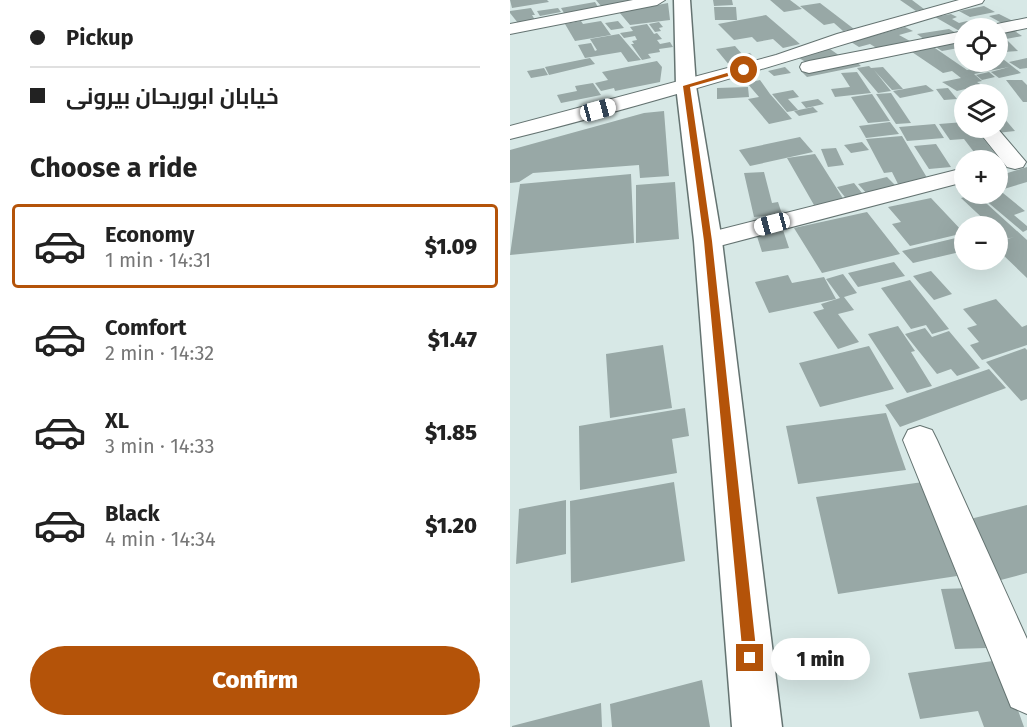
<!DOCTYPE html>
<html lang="en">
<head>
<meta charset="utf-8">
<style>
	:root { --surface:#fff; --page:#f2f2f2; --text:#222; --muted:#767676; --line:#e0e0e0; --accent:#b45309 }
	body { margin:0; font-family:"Fira Sans",Cairo,sans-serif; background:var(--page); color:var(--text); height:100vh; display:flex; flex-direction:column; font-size:22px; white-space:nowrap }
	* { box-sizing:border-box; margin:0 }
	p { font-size:20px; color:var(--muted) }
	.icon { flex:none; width:33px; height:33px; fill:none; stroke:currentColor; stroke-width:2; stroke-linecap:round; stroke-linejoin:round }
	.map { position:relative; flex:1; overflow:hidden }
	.sheet { display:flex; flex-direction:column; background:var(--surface); width:510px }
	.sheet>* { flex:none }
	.guide { display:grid; align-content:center; height:132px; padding:0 30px; background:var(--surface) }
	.tools { position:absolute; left:444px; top:18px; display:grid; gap:12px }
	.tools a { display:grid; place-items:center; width:54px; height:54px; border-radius:50%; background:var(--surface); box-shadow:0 6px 24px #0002; font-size:30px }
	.end { position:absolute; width:27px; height:27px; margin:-14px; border:8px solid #b45309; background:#fff; box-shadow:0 0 0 3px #fff }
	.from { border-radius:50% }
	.bubble { position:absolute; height:42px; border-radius:21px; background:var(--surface); box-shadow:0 6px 24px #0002; font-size:20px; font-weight:800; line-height:42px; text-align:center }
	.car { position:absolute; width:18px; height:36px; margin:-18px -9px; border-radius:8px; box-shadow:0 0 4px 2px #0007; background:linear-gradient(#fff 24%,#345 0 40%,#fff 0 76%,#345 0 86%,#fff 0) }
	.guide b { display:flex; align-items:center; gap:21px; height:57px; font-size:22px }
	.guide b+b { border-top:2px solid var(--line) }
	.guide i { width:15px; height:15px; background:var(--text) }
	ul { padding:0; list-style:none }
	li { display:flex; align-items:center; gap:18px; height:84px; margin:0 12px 9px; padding:0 18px; border:3px solid transparent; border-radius:6px }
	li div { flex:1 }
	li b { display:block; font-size:22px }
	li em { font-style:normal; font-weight:800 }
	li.active { border-color:var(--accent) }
	li>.icon { width:54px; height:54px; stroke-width:1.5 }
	h2 { padding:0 30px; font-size:27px; line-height:72px }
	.action { display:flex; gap:12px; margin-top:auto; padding:12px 30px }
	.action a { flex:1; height:69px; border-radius:36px; background:var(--accent); color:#fff; font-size:24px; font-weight:800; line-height:69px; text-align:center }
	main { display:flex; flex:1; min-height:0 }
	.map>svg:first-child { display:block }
	.building { fill:#98a8a6 }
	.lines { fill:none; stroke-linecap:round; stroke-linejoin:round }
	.minor-casing { stroke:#647371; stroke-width:2 }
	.tertiary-casing { stroke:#647371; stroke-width:3 }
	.minor { fill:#fff; fill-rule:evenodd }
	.tertiary { fill:#fff; fill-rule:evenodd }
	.route { fill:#b45309 }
</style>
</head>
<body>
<main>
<section class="sheet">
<div class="guide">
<b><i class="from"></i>Pickup</b>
<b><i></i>خیابان ابوریحان بیرونی</b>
</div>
<h2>Choose a ride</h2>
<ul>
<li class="active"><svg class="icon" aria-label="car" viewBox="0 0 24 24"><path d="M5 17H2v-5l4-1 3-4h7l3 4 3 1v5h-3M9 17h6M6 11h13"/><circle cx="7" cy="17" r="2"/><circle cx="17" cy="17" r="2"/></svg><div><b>Economy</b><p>1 min · 14:31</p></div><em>$1.09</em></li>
<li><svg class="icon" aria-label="car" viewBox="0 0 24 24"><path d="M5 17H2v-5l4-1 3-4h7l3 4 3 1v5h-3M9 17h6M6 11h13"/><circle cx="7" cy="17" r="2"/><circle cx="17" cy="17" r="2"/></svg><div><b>Comfort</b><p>2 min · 14:32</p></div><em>$1.47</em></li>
<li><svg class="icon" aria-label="car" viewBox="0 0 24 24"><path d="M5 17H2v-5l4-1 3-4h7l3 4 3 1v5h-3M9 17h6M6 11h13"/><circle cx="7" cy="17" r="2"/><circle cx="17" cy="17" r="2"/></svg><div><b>XL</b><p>3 min · 14:33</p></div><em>$1.85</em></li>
<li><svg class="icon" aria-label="car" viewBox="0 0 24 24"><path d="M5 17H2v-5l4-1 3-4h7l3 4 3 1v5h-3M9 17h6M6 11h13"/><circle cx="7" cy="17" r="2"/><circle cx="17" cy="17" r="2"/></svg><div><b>Black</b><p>4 min · 14:34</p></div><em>$1.20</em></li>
</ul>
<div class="action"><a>Confirm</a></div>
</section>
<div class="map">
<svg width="517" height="727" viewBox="0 0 517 727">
	<rect width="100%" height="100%" fill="#d7e8e6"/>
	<path class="building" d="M0,0h37l2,2 -37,6z
		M86,0h33v1l-28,5z
		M203,0h19l1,5 -19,1z
		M260,0h20l12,9 -18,3z
		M390,0h12l12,9 -8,2z
		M85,2l3,5 -34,6 -3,-5z
		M158,3l2,17 -40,5 -11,-13z
		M310,3l34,26 -11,2 -9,-8 -10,2 -24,-19z
		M474,6l11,6 -25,5 -11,-6z
		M204,7h22l1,13h-22z
		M21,8l4,7h-3l3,5 -17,3 -8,-10v-2z
		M48,8l3,4 -21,4 -3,-5z
		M441,14l6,3 -5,2 7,4 8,-2 14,7h-17l-1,5 -28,-16z
		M489,14l18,9 -10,3 -18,-10z
		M256,15l34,29 -17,4 -10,-9 -16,3 -5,-5 -18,3 -16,-16z
		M71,21l2,3 18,-3 10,14 -36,6 -10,-17z
		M108,21l6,7 -13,2 -6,-7z
		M149,22l4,5 -4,1 2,3 -6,1 -6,-8z
		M137,24l7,10 3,-1 5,6 -5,1 3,4 10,-2 3,5 -14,2 1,3 -12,2 3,4 -9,2 -11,-16h3l-2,-3 5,-1 -2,-4 -11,2 -4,-5 13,-2 -3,-4z
		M395,27l8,4 -14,4 11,6 -30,9 -10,-6 -11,3 -8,-5z
		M439,29l9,5 -33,6 -8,-6z
		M503,30l9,6 -16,3 12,12 -14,1 -6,-7v-12z
		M109,34l22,26 -13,2 -7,-10 -36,6 -7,-13 13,-2 4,8 2,-1 -7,-11z
		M454,40v7l-22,4 -8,-5z
		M225,46l8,9 7,-2 7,8 -27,5 -14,-17z
		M422,46l35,24 31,-6v-4l5,-1 18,14 -22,5 -8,-6 18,-5 -35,7 8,7 -5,1 5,3 -25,6 -15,-9 19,-4 -9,-7 -9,2 -34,-23z
		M320,49l10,7 -31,8 -10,-6z
		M80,58l5,6 -46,11 -4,-8z
		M517,58v10l-7,1 -11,-7z
		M344,60l7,6 -54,11 -6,-6z
		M147,61l5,6 -2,15 -45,9 -1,-3 -13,3 -6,-8 13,-3 -6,-8z
		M359,66l2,2 12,-1 20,22 -11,1 -18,-20 17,21 -13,2 -21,-25z
		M275,67l6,6 -17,3 -6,-5z
		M34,68l4,7 -17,3 -4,-7z
		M347,72l14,21 -36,4 -4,-8 19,-2 -9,-14z
		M479,72l6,5 -13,3 -6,-5z
		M250,80l10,14 22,25 -23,5 -21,-25 11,-2 -12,-14z
		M496,80h16l5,5v17h-4z
		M83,83l8,12 -40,8 -4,-8 20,-4 -2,-5z
		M416,85l8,6 -34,7 -7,-7z
		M238,87l1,10 -32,2v-11z
		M438,88l9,11 -13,1 -8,-11z
		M283,90l6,7 -11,2 10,11 -11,2 -15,-18z
		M381,93l20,30 -15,1 -20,-30z
		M362,94l18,27 -22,2 -17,-26z
		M308,99l6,5 -18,4 -5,-6z
		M303,107l5,5 -19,4 -5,-5z
		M154,111l5,65 -29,2 -1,-13 -106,8 -14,9 -9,1v-33l134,-37z
		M488,111l17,20 -18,2 -4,-5h5z
		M380,122l9,12 -33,4 -7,-12z
		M454,122v6h11l25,32h-20l-16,-21 -14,1 -11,-16z
		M425,124l9,14 -37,3 -8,-14z
		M392,136l27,45 -31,3 -6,-12 -8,1 -18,-34z
		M290,137l13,15 -63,14 -11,-16z
		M352,142l7,8 -18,3 -7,-8z
		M426,144l15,23 -22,2 -15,-23z
		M326,148l8,17 -16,2 -7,-18z
		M305,154l29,46 -30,5 -27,-47z
		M517,167v15l-23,7 -6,-6v-7z
		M254,172l8,31 6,-1 4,12 -28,3 -10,-44z
		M121,174l3,69 -124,12 10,-71z
		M377,177l12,12 -30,7 -11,-12z
		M165,182l4,57 -43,4v-58z
		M344,183l12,15 -18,3 -11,-14z
		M488,189l27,22 -11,4 13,11v4l-4,2 -45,-38h20z
		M466,194l51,46v38l-27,-26 6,-2 -8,-8 16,-5 -15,4 -1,-15h-7l-30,-28z
		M421,198l33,35 -54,13 -18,-22 9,-2 -13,-15z
		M357,212l33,42 -78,19 -28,-45z
		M272,227l7,21 -27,4 -7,-22z
		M454,236v15l-51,12 -11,-12z
		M384,262l11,14 -47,11 -10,-14z
		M421,271l21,23 -18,6 -21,-24z
		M333,274l14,19 -13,4 10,13 -16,4 21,28 -21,7 -25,-37 11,-3 -3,-5 19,-6 -14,-19z
		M278,275l4,8 32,-6 12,22 -67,14 -14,-31z
		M400,280l39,49 -17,5 -6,-9 -15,4 -30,-41z
		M486,299l26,28 5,-2v20l-45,15 -12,-15 9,-3 -12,-14 10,-3 -14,-16z
		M388,326l17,25 -4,1 21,34 -25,7 -39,-59z
		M415,328l7,9 17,-6 31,37 -23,8 -6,-7 -14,5 -32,-40z
		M153,345l9,63 -62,10 -4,-64z
		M359,346l25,43 -74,18 -21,-44z
		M515,348l2,2v49l-6,2 -35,-39z
		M479,369l17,19 -106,39 -15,-22z
		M175,408l4,28 -17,3 5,34 -97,17 -1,-64z
		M376,413l20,57 -108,14 -12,-58z
		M164,482l11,79 -114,22 -1,-82z
		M413,482l34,94 -119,18 -22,-97z
		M56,500v54l-50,10 3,-55z
		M517,505v68l-30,8 -31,-61z
		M461,588l15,60 -31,1 -14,-60z
		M490,660l24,67h-40l-6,-16 -58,8 -12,-46z
		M192,680l8,47h-98l-2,-23z
		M91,703l1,24h-90v-1z"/>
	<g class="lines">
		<defs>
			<path id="minor" d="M123,0h32l-8,5 -147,29v-10z
				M449,0h25l-2,3c-158,46 -313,97 -472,136v-13l266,-71 61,-21z
				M517,18v10l-29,6v-6h-8l2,-3z
				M454,31v10l-155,32 -7,-2 -2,-4 2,-4 7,-2z
				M466,128h21l29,34 -3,5 -8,2 -8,-2z
				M454,168v14l-256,67 -9,-2 -4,-6 4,-6z
				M410,426l12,4 5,10 90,199v75l-16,-7 -108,-267 5,-10z"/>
			<path id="tertiary" d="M164,0h16l6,86 26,155 60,486h-50l-38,-486 -18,-155z"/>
		</defs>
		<use href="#minor" class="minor-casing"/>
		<use href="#tertiary" class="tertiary-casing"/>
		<use href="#minor" class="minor"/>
		<use href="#tertiary" class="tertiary"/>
	</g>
	<path class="route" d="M234,68l2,3 -56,16 22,154 45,417 -2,4 -5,2 -5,-2 -2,-4 -39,-417 -21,-155z"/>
</svg>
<div class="tools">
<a><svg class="icon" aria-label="locate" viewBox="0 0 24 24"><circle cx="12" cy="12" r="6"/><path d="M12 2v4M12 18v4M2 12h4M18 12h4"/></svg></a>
<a><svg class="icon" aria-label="layers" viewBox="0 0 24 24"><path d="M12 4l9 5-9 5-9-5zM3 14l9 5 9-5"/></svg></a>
<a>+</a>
<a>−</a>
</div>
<i class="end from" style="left:234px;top:70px"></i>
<i class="end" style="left:240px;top:658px"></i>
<div class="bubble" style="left:261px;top:638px;width:99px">1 min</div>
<i class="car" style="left:88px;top:110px;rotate:75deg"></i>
<i class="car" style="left:262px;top:224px;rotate:255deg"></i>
</div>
</main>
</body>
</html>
